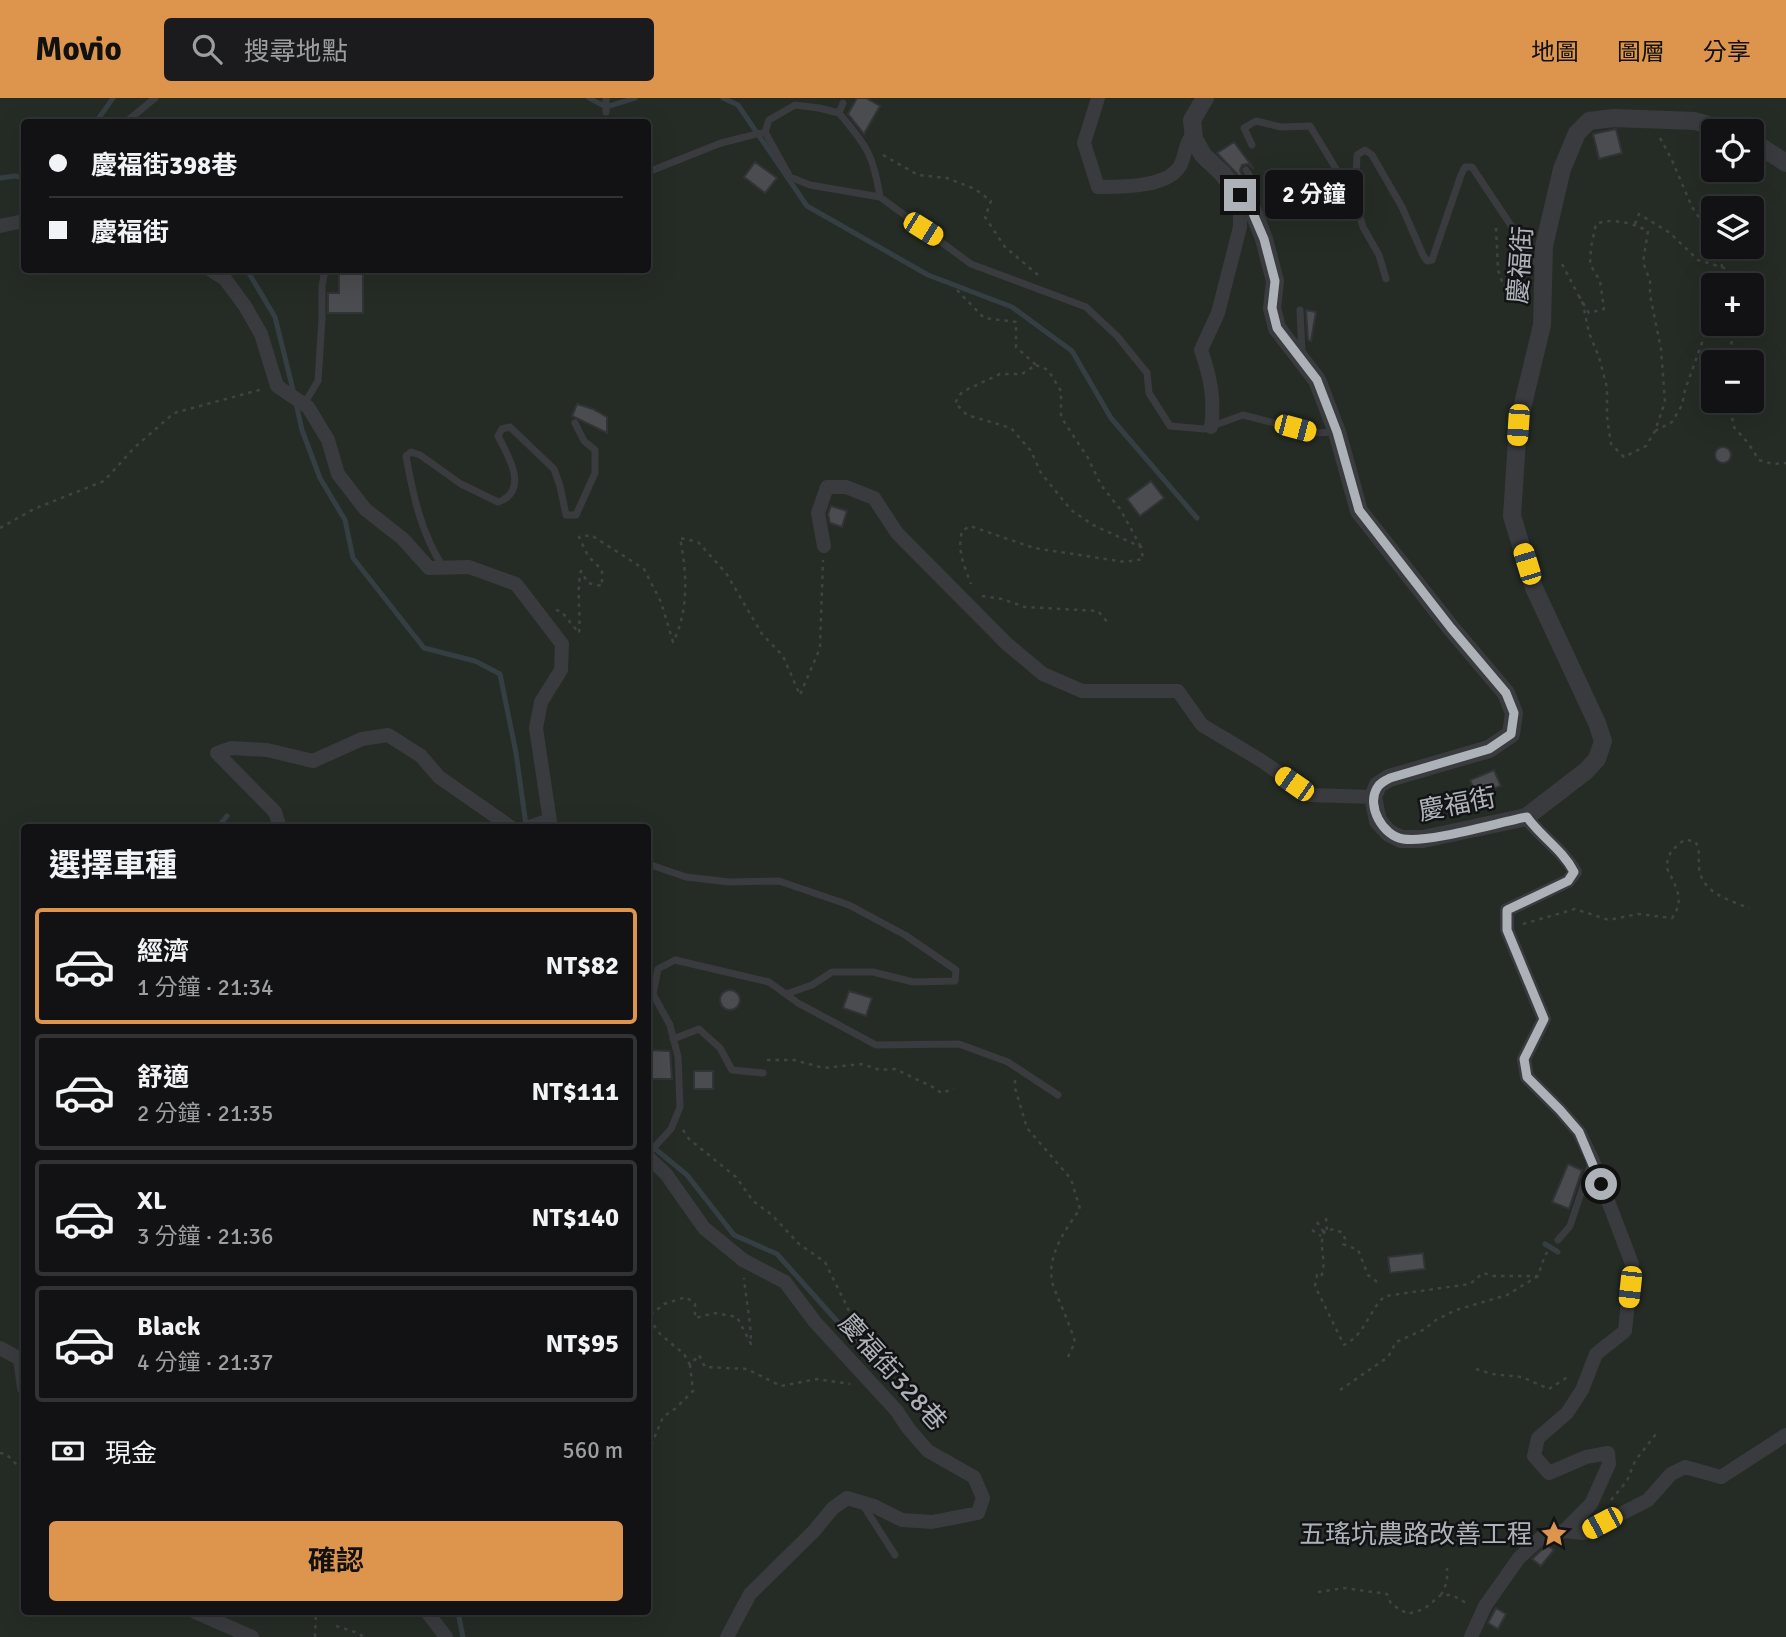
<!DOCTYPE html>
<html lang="zh-TW">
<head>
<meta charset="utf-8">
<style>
	:root { --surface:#121214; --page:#1b1b1d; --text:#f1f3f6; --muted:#9c9ea0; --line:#313234; --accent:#dd954d }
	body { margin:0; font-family:Signika,"Noto Sans TC",sans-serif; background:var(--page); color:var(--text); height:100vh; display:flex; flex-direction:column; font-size:26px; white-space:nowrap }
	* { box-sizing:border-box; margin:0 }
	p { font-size:23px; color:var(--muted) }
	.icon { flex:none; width:38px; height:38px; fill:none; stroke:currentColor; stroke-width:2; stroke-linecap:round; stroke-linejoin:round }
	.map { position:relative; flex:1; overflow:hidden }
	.side { position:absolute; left:21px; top:726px; width:630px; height:791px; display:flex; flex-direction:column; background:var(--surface); border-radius:7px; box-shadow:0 7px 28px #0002,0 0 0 2px var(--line) }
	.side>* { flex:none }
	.hud { position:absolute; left:21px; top:21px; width:630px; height:154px; border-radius:7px; box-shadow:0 7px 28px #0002,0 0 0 2px var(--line); display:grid; align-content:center; height:154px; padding:0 28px; background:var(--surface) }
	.tools { position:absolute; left:1701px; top:21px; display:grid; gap:14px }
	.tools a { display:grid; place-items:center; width:63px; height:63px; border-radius:7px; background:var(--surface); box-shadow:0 7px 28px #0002,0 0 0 2px var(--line); font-size:35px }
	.end { position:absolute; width:32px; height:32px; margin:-16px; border:9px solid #acb2b8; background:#111; box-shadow:0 0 0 4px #111 }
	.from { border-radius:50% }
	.bubble { position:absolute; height:49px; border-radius:7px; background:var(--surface); box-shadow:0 7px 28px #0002,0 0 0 2px var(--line); font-size:23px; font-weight:700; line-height:49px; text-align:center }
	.car { position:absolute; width:21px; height:42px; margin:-21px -10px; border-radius:9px; box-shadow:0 0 5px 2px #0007; background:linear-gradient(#f5c518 24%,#345 0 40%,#f5c518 0 76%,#345 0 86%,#f5c518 0) }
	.hud b { display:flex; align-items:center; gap:24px; height:66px; font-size:26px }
	.hud b+b { border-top:2px solid var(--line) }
	.hud i { width:18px; height:18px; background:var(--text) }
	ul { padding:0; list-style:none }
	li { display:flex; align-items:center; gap:21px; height:116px; margin:0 14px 10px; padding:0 14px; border:4px solid var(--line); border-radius:7px }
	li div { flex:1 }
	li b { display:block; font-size:26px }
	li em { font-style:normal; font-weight:700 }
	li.selected { border-color:var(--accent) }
	li>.icon { width:63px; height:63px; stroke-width:1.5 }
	h2 { padding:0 28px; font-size:32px; line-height:84px }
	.pay { display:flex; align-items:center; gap:18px; height:77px; padding:0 28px; font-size:26px }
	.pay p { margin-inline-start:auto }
	.action { display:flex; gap:14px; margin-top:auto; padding:14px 28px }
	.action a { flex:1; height:80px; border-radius:7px; background:var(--accent); color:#111; font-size:28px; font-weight:700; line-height:80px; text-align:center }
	header { display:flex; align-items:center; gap:42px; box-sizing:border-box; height:98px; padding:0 35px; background:var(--accent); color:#111 }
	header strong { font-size:33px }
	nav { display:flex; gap:38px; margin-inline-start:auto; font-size:24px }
	.search { width:490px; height:63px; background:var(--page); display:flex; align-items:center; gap:18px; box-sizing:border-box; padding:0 24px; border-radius:7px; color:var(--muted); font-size:26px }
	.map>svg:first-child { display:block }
	.green { fill:#252c25; fill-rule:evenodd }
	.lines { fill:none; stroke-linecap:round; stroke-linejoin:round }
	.stream { stroke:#353f43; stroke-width:5 }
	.building { fill:#4a4c4f; stroke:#323336; stroke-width:2 }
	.path { stroke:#404245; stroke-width:2.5; stroke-dasharray:3.5 5; stroke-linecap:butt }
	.service { stroke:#3a3b3e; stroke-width:7 }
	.minor { stroke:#3a3b3e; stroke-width:14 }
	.tertiary { stroke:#3a3b3e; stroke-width:18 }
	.route { stroke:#acb2b8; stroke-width:9 }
	.labels { text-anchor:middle; stroke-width:5; stroke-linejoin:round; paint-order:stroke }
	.street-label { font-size:26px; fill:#acb2b8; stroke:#131315 }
	.poi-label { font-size:26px; fill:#acb2b8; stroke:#131315; text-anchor:end }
</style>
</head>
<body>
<header>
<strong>Movio</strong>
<div class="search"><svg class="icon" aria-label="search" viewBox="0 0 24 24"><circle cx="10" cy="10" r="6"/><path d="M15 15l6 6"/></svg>搜尋地點</div>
<nav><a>地圖</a><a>圖層</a><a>分享</a></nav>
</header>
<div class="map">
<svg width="1786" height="1539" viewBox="0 0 1786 1539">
	<rect width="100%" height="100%" fill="#18181a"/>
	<path class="green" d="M0,0h1786v1539h-1786zM24,24h624v148h-624zM1713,33h39v39h-39zM1713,110h39v39h-39zM1713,187h39v39h-39zM1713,264h39v39h-39zM24,730h624v784h-624z"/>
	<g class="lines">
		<path class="stream" d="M589,0l17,9 29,-9
			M723,0l15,7 69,101 121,69 84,32 60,44 39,67 86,100
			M96,24l17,-24
			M0,80l15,-2 9,2
			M247,172l28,47 19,77
			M296,305l6,27 18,48 25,42 8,38 71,90 51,13 25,13 16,79 10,72
			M217,730l10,-12
			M648,1045l39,32 47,60 43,19 59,66 44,41
			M1545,1146l13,8
			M458,1514l5,25"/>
	</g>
	<path class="building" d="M857,0h9l14,8 -16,28 -16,-20z
		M1616,31l6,24 -23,6 -6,-25z
		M1234,44l20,27 -6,-5 -6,1 -2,6 3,6 -2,1 -24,-25z
		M755,64l22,16 -12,15 -21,-16z
		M339,172h24v43h-35v-20h11z
		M1306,212l10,2 -5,29 -3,-1z
		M577,306l16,5 14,8v16l-35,-17z
		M1715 357a8 8 0 1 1 16 0a8 8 0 1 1-16 0Z
		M1151,383l13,17 -24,18 -13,-17z
		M831,408l16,5 -5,16 -12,-4 -2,-9z
		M1494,672l7,16 -25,9 -6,-15z
		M720 902a10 10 0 1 1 20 0a10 10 0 1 1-20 0Z
		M849,893l23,7 -6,18 -23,-8z
		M648,952l22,1 2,28h-24z
		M694,973h19v18h-19z
		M1568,1066l14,6 -13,39 -17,-7z
		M1423,1155l2,16 -35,4 -2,-16z
		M1547,1447l7,5 -13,16 -9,-7z
		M1496,1510l10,6 -8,15 -10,-6z"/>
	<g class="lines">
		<path class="path" d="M1660,40l11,20 21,49 21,31
			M883,57l35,20 29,3 28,11 16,12 -6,16 20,30 33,28
			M1635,126l4,-10 31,19 28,27 24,7 -2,-20
			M1496,130l2,42 9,26
			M1562,166l21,40 6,29 10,24 8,31v29l4,27 13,13 22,-11 9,-15 10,-29 -4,-53 -11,-54v-14l-7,-19 5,-31c-13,-7 -37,-14 -52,-7l-5,23 -1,17 10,17 4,28 -15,4 -10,-17
			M1722,169l7,4 4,14
			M957,192l27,28 32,4v25l20,18 -14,9h-22l-38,18 -7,11 12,12 44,13 20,23 10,22 30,37 22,15 48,22 2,12 -18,3 -91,-14 -64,-22 -8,5c-5,20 2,34 9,53
			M1731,226l1,38
			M1036,267l12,5 13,21v26l27,41 13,27 19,24 21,38
			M1731,303l2,25 15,17 11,17 14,4 13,-1
			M1655,333l17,-9 10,-17 3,-15 28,-78
			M0,430l34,-19 70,-28 31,-34 39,-34 89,-24
			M982,498l20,3 23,8 73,4 10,12
			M556,512l5,1 18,22c2,-22 -3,-41 2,-62l7,12 14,3v-16l-14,-14 -9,-19 12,-2 53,34 17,33 12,40c16,-31 14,-70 7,-104l18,4 28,31 36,61 21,22 17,39 20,-47 3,-88
			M1523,826l52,-15 34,11 29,-6 34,4c14,-19 3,-32 -6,-52l5,-15 13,-11 11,1c6,10 3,16 4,27 3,25 30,32 50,40
			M767,962h27l30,8 38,-4 18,6 15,-1 40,19 6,5 13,-4
			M1015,982v8l12,40 44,51 9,30c-15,21 -35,49 -27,76 7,19 16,37 22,57l-8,17
			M683,1032l6,9 47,38 17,24 19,14 27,29 26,18 26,53 30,30
			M1326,1120l1,13
			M1317,1124l7,11
			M1312,1132l9,6
			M1377,1184l-9,-7 -10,-25 -15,-6 2,-5 -2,-6 -9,-4 -9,2c-8,14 3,30 -4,46l-4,-2 -2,11 29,59c22,-11 24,-34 41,-49l85,-12 13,-11 10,3h45l7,-21 6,-7
			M690,1267l-6,-11 -24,-20 -12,-17 16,-13 22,-7 9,7v14l20,-5 22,4 14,27c0,-22 -5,-44 -7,-66
			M1476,1271l16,5 30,3 27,12 20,-13
			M1340,1292l48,-33 8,-15 27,-12 13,-10 20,-10 51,-15 31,-19
			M0,1355l6,1 12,12h6
			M648,1355l15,-36 13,-9 17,-17 -3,-26 9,-10 6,12 42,2 34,17 36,-7 33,5
			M1611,1402l16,-19 8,-20 21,-27
			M1318,1494l26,-4 43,6 4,10 17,10 16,-5 17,-14h11l16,9
			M1441,1497l6,-13v-14
			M336,1528l19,6 9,5
			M315,1539l1,-25"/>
		<path class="service" d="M606,0v14
			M839,15c28,33 34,41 41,84
			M126,24l29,-24
			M765,34l4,-12 26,-15 24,3 20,5 4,-10
			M1252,47l-8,-17 12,-7 25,6 29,-1 45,74 8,27 16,28 7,24
			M648,74l73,-29 44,-11 25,45 20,8 70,12 91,67 115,43 31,29 30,37 2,20 21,33 34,3 39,-14 70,18 24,-1
			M1240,97l10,-9 1,-8 -5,-8
			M1355,102l2,-45 8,-5 7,5 30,52 21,48 4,6 5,-1 29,-85 4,-8h7l46,69 11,24 12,5
			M1300,212l2,41
			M304,306l14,-23 4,-62v-33l3,-16
			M443,469c-22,-34 -30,-72 -37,-111l5,-4 9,3 41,29 37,18c32,-11 10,-47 0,-66l4,-7 8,-2 44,42 6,17 6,29h10l19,-42v-23l-11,-9 -9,-18
			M648,766l38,13 43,5 50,-1 70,24 56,30 51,35 -1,11 -42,1 -40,-10h-41l-20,13 -26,9
			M673,941l26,-10 21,19 12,22 31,3
			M648,1056l23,-25 9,-22 -2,-50 -8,-32 -17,-31 5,-25 17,-9 94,22 29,21 78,42 83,-1 49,18 50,33
			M1558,1142l12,-14 21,-63
			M863,1407l32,50"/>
		<path class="minor" d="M1098,0l-14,45 14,44c22,0 72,1 83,-23 5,-11 4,-22 13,-31
			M0,128l24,-5
			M211,172l14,9 20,27 16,28 16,52 31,21 20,33 10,34 27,35 38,30 26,29 40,-1 47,17 46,60 -1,26 -20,32 -5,26 15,100
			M1211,329c4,-28 -1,-51 -10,-77l17,-37 22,-86v-32
			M824,448l-6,-33 9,-26h19l28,11 23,35 110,111 36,30 39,17h96l24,34 60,36 48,34 63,2
			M280,730l-5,-16 -58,-59 14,-5 36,2 46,11 49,-22 26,-4 33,21 18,21 73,51
			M526,730l23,-8
			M648,1059l18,17 38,54 39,32 42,22 30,40 81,88 12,18 20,23 46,26 9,21 -5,15 -46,9 -30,-2 -28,-14 -27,-8 -14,10 -19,23 -64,63 -23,43
			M0,1250l20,11 4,29
			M1564,1433l20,2 64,-33 23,-26 14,-7 36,10 65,-42
			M195,1514l57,25
			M427,1514l19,25
			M1471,1539l14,-31 34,-48 26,-24 19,-3 27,-27 18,-40 -1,-11 -22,4 -37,16 -15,-17 4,-18 29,-25 15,-23 14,-36 29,-23 7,-67 -40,-105 -13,-27 -19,-22 -33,-33 -3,-18 20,-40 -37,-89v-20l61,-29 7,-9c-12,-22 -34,-35 -49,-55"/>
		<path class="tertiary" d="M1205,0l-13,22 2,19 9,16 19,18 31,38 11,28 11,42 -3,27 5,20 40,52 20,52 22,79 92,117 55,65 8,20 -3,21 -22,15 -100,29 -11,7 -5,12 5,24 11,12 12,6h22l103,-22 60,-46 11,-12 6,-18 -6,-18 -63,-135 -22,-72 6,-91 24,-100 2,-79 18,-77 15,-36 12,-12 25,-3 81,3 33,10
			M1752,43l34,22"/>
	</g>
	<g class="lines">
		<path class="route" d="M1240,97l12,16 12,28 11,42 -3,27 5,20 40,52 20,52 22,78 92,118 55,65 8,20 -3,21 -22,15 -99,29c-6,3 -10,5 -13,10 -11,18 6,48 26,51 27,4 93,-16 124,-22 14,20 36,33 47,55l-6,9 -61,29v20l37,89 -20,40 3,18 33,33 19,22 22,52"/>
	</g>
	<defs>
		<symbol id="sight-bare" viewBox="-9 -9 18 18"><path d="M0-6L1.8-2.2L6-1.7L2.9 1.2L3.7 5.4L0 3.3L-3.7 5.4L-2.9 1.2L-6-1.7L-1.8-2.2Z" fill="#dd954d" stroke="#131315" stroke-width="2.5" paint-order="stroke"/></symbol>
	</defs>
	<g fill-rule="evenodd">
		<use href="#sight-bare" x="1535" y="1417" width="38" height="38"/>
	</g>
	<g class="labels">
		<g class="street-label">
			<text transform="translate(1520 167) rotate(-86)" y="9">慶福街</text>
			<text transform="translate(1457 706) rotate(-11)" y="9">慶福街</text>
			<text transform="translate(893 1274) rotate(48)" y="9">慶福街328巷</text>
		</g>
		<g class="poi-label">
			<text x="1533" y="1445">五瑤坑農路改善工程</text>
		</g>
	</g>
</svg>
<div class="tools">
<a><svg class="icon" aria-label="locate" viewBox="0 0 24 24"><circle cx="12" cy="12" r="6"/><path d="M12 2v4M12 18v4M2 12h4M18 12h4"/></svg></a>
<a><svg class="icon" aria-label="layers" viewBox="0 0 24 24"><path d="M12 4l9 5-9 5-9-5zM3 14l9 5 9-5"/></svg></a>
<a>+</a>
<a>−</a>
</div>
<i class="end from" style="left:1601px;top:1086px"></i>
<i class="end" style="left:1240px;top:97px"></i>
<div class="bubble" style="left:1265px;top:72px;width:98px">2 分鐘</div>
<i class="car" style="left:923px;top:131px;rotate:122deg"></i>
<i class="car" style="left:1518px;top:327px;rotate:184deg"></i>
<i class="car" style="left:1295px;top:330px;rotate:105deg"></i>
<i class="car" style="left:1527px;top:466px;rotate:343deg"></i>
<i class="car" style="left:1294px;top:686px;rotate:305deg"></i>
<i class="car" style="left:1630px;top:1189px;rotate:186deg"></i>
<i class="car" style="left:1602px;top:1425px;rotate:242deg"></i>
<div class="hud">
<b><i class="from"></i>慶福街398巷</b>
<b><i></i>慶福街</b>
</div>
<section class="side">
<h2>選擇車種</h2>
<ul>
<li class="selected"><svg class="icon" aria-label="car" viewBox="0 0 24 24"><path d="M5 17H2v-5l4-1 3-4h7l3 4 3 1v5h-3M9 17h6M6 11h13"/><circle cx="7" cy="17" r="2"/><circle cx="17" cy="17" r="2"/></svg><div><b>經濟</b><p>1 分鐘 · 21:34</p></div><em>NT$82</em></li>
<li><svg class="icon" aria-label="car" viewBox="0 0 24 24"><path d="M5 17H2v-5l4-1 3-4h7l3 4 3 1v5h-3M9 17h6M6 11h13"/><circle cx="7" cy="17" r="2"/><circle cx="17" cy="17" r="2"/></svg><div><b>舒適</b><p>2 分鐘 · 21:35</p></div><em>NT$111</em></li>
<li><svg class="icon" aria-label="car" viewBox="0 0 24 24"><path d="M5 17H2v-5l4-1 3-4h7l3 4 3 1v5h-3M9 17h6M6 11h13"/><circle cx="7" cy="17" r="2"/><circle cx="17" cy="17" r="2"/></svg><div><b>XL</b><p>3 分鐘 · 21:36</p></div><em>NT$140</em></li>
<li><svg class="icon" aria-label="car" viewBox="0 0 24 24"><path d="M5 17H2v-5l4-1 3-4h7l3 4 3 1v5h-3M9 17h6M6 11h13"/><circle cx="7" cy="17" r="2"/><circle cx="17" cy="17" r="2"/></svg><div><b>Black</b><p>4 分鐘 · 21:37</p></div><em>NT$95</em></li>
</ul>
<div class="pay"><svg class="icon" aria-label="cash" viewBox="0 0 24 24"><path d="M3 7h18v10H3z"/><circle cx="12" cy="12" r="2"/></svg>現金<p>560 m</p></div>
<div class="action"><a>確認</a></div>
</section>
</div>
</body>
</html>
